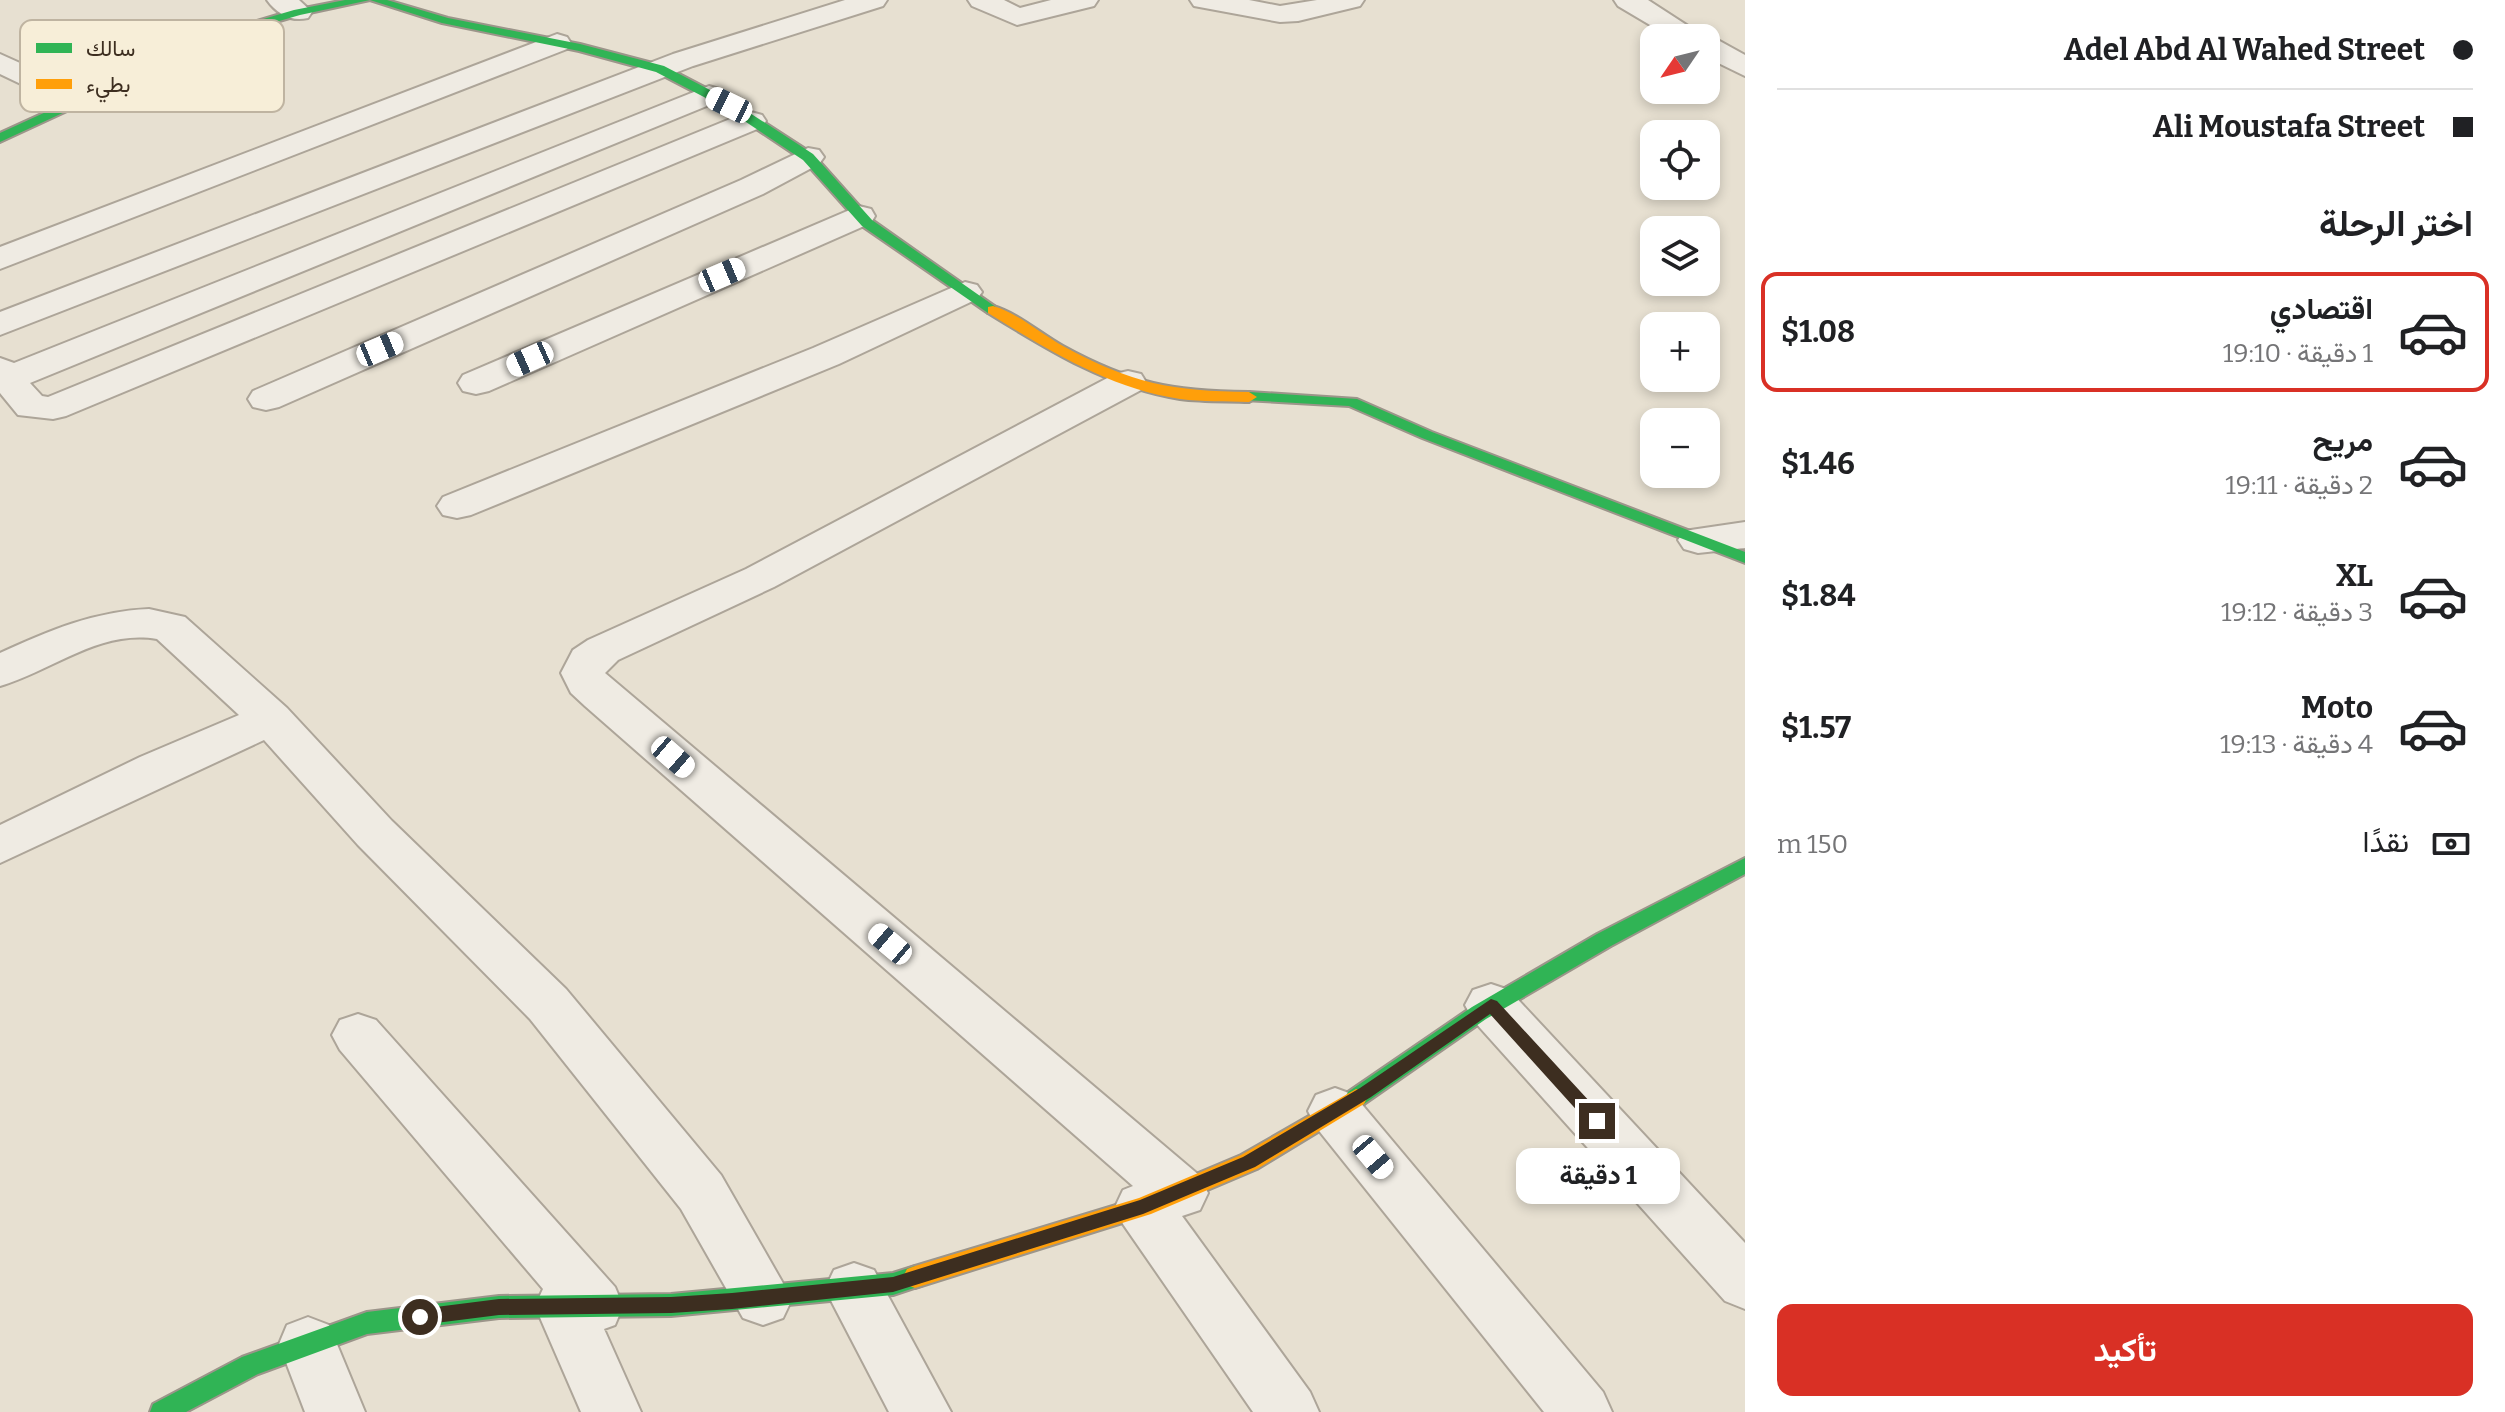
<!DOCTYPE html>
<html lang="ar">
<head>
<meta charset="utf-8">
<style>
	:root { --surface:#fff; --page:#f2f2f2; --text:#202124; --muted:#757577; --line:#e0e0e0; --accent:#d93025 }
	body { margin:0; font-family:Bitter,Vazirmatn,serif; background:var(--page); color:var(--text); direction:rtl; height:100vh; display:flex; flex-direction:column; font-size:30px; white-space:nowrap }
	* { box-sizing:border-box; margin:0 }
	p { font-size:26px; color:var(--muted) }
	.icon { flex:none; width:44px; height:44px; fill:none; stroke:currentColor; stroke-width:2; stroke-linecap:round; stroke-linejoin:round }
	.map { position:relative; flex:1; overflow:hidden; direction:ltr }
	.side { display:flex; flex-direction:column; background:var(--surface); width:760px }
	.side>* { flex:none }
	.guide { display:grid; align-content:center; height:176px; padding:0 32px; background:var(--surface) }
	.needle { width:52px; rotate:235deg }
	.buttons { position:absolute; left:1640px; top:24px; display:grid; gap:16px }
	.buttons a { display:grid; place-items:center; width:80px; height:80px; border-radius:16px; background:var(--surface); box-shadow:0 4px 12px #0003; font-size:40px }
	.end { position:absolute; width:36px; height:36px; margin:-18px; border:10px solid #3d2e20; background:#fff; box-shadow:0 0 0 4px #fff }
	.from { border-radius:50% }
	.bubble { position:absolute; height:56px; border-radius:16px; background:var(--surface); box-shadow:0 4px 12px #0003; font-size:26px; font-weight:700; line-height:56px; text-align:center; direction:rtl }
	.car { position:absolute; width:24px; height:48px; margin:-24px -12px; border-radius:10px; box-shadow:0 0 6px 2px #0007; background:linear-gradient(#fff 24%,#345 0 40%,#fff 0 76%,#345 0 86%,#fff 0) }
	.guide b { display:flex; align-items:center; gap:28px; height:76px; font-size:30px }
	.guide b+b { border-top:2px solid var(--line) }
	.guide i { width:20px; height:20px; background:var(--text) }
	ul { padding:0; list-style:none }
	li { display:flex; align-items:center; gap:24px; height:120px; margin:0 16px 12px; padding:0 16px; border:4px solid transparent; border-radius:16px }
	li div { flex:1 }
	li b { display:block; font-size:30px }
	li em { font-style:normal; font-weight:700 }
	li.on { border-color:var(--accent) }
	li>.icon { width:72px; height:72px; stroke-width:1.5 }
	h2 { padding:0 32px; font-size:36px; line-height:96px }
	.pay { display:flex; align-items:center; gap:20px; height:88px; padding:0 32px; font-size:30px }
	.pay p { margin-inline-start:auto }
	.primary-button { display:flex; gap:16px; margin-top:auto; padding:16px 32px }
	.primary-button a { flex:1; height:92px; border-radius:16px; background:var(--accent); color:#fff; font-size:32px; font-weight:700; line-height:92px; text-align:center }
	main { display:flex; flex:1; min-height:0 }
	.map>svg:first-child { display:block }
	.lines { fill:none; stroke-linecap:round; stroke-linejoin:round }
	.street-casing { stroke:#ada599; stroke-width:4 }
	.fast-casing { stroke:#9c958a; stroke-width:4 }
	.slow-casing { stroke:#9c958a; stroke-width:4 }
	.street { fill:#efebe3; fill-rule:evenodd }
	.fast { fill:#30b455; fill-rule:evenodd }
	.slow { fill:#ff9f0a; fill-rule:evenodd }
	.route { fill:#3d2e20 }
	.key { fill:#f7eed8; stroke:#bfb4a1; stroke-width:2 }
	.key-label { font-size:22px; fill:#3d2e20 }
</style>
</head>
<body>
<main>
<section class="side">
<div class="guide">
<b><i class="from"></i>Adel Abd Al Wahed Street</b>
<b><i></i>Ali Moustafa Street</b>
</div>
<h2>اختر الرحلة</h2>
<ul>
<li class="on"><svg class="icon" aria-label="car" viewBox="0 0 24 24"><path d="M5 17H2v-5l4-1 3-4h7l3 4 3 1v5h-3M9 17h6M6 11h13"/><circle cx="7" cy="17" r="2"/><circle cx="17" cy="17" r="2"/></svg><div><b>اقتصادي</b><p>1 دقيقة · 19:10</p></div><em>$1.08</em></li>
<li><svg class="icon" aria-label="car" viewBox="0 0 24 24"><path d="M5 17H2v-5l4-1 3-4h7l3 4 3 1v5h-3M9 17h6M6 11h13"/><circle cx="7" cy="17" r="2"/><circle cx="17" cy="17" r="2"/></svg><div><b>مريح</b><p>2 دقيقة · 19:11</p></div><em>$1.46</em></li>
<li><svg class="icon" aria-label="car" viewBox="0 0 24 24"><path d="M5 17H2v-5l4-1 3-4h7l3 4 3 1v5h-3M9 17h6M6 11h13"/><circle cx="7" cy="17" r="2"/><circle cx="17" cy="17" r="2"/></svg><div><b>XL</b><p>3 دقيقة · 19:12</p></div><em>$1.84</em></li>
<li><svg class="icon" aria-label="car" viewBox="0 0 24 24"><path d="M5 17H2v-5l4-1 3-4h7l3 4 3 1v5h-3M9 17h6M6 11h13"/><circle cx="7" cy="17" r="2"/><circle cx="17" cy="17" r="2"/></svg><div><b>Moto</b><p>4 دقيقة · 19:13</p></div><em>$1.57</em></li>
</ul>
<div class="pay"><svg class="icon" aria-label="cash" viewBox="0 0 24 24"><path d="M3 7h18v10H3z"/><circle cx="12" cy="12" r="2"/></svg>نقدًا<p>150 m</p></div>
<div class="primary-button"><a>تأكيد</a></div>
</section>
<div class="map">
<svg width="1745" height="1412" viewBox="0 0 1745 1412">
	<rect width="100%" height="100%" fill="#e7e0d1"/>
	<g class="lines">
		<defs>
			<path id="street" d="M267,0h32l13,12 -4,6c-17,4 -31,-4 -41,-18z
				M845,0h42l-4,6 -190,60 -693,269v-23l673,-258z
				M968,0h36l16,8 31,-8h47l-4,6 -77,19 -45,-19z
				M1190,0h59l31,6 37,-6h47l-4,6 -62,15 -18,1 -86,-16z
				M1614,0h34l57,37 11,2 29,16v21l-39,-19v-19h-34l-54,-32z
				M557,34l10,3 4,6 -4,6 -567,220v-22z
				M0,54l91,41 4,6 -4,6 -11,3 -11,-3 -69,-33z
				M709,86l10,3 5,6 -5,6 -689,282 12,13 6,1 692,-282 11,-3 11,3 4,6 -4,6 -696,289 -13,3 -35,-4 -18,-22v-35l14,5z
				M808,148l11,2 5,7 -5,7 -56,30 -484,213 -13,3 -13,-3 -5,-8 5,-8 488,-211z
				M859,206l12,3 4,7 -4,7 -382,168 -13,3 -13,-3 -5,-8 5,-8z
				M965,282l12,3 5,7 -5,7 -138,65 -368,151 -14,3 -14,-3 -6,-9 6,-9 370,-149z
				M1128,371l13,3 5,8 -5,8 -367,197 -156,73 -13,13 595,503 8,17 -8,17 -18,6 128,176 9,20h-66l-130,-188 -8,-17 8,-17 10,-4 -548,-480 -14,-13 -10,-20 12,-23 15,-10 158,-71 369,-195z
				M1745,522v26l-47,5 -14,-4 -6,-9 6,-9z
				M149,609l36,8 102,91 105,113 174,168 155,186 71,124 -9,19 -20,7 -20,-7 -62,-109 -151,-190 -172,-174 -94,-105 -264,123v-38l140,-68 99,-42 -82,-76c-58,-10 -105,32 -157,47v-33c48,-22 95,-42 149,-44z
				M1491,984l18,6 236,253v66l-20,-8 -252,-281 -8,-15 8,-15z
				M358,1014l18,6 239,267 8,19 -8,19 -11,4 37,83h-60l-46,-106 8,-17 -203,-239 -8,-15 8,-15z
				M1335,1088l19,7 249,297 9,20h-68l-228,-285 -8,-16 8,-16z
				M854,1263l20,7 77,142h-62l-64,-123 9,-19z
				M308,1317l21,8 36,87h-60l-26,-68 8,-19z"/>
			<path id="fast" d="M345,0h42l61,18 132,26 84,22 69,36 80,52 59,66 128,90 -2,3h-10l-126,-87 -59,-66 -78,-52 -69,-36 -77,-21 -137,-28 -72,-23 -70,15 -69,20 -231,107v-9l223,-102 71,-21z
				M1249,392l108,7 75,33 313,120v11l-323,-125 -73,-32 -105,-6 -3,-3z
				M1745,858v16l-134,72 -125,73 -122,85 -8,3 -8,-3 -3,-6 3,-6 124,-85 125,-73z
				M915,1266l8,3 4,8 -4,8 -30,10 -222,21 -172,2 -132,16 -109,40 -72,38h-36l3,-8 89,-47 125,-45 132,-16 172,-2 222,-21z"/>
			<path id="slow" d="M993,306c25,7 48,28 70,40 69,38 110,45 186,46l8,5 -8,5c-23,-1 -46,0 -69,-3 -71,-11 -132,-49 -192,-86v-6z
				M1356,1089l8,3 3,6 -3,6 -107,65 -106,45 -236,74 -8,-3 -4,-8 4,-8 8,-3 224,-68 102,-43z"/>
		</defs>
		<use href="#street" class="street-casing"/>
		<use href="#fast" class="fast-casing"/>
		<use href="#slow" class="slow-casing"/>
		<use href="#street" class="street"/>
		<use href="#fast" class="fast"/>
		<use href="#slow" class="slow"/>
	</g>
	<path class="route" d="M1491,999l6,2 106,115v10h-12l-101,-112 -119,83 -116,70 -112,47 -250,78 -161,17 -61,4 -172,2 -79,10 -6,-3 -3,-5 3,-6 6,-2 79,-10 172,-2 61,-4 161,-16 247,-77 103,-43 117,-69z"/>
	<rect x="20" y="20" width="264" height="92" rx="12" class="key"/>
	<rect x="36" y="43" width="36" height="10" fill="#30b455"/>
	<rect x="36" y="79" width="36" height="10" fill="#ff9f0a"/>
	<g class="key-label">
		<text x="86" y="56">سالك</text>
		<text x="86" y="92">بطيء</text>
	</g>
</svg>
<div class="buttons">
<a><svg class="needle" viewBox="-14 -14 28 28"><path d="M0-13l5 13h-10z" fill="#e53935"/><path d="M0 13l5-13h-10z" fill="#757577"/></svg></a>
<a><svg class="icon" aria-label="locate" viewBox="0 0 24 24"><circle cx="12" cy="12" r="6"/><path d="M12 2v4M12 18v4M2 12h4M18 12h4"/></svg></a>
<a><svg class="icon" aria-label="layers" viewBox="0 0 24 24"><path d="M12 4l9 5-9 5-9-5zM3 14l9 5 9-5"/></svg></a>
<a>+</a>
<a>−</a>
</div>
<i class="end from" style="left:420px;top:1317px"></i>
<i class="end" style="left:1597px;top:1121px"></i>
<div class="bubble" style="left:1516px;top:1148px;width:164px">1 دقيقة</div>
<i class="car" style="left:729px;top:105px;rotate:296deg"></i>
<i class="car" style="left:722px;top:275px;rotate:67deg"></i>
<i class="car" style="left:380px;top:349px;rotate:67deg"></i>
<i class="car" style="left:530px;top:359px;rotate:246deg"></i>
<i class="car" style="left:673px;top:757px;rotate:131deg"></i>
<i class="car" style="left:890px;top:944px;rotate:310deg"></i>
<i class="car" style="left:1373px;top:1157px;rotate:140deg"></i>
</div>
</main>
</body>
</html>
